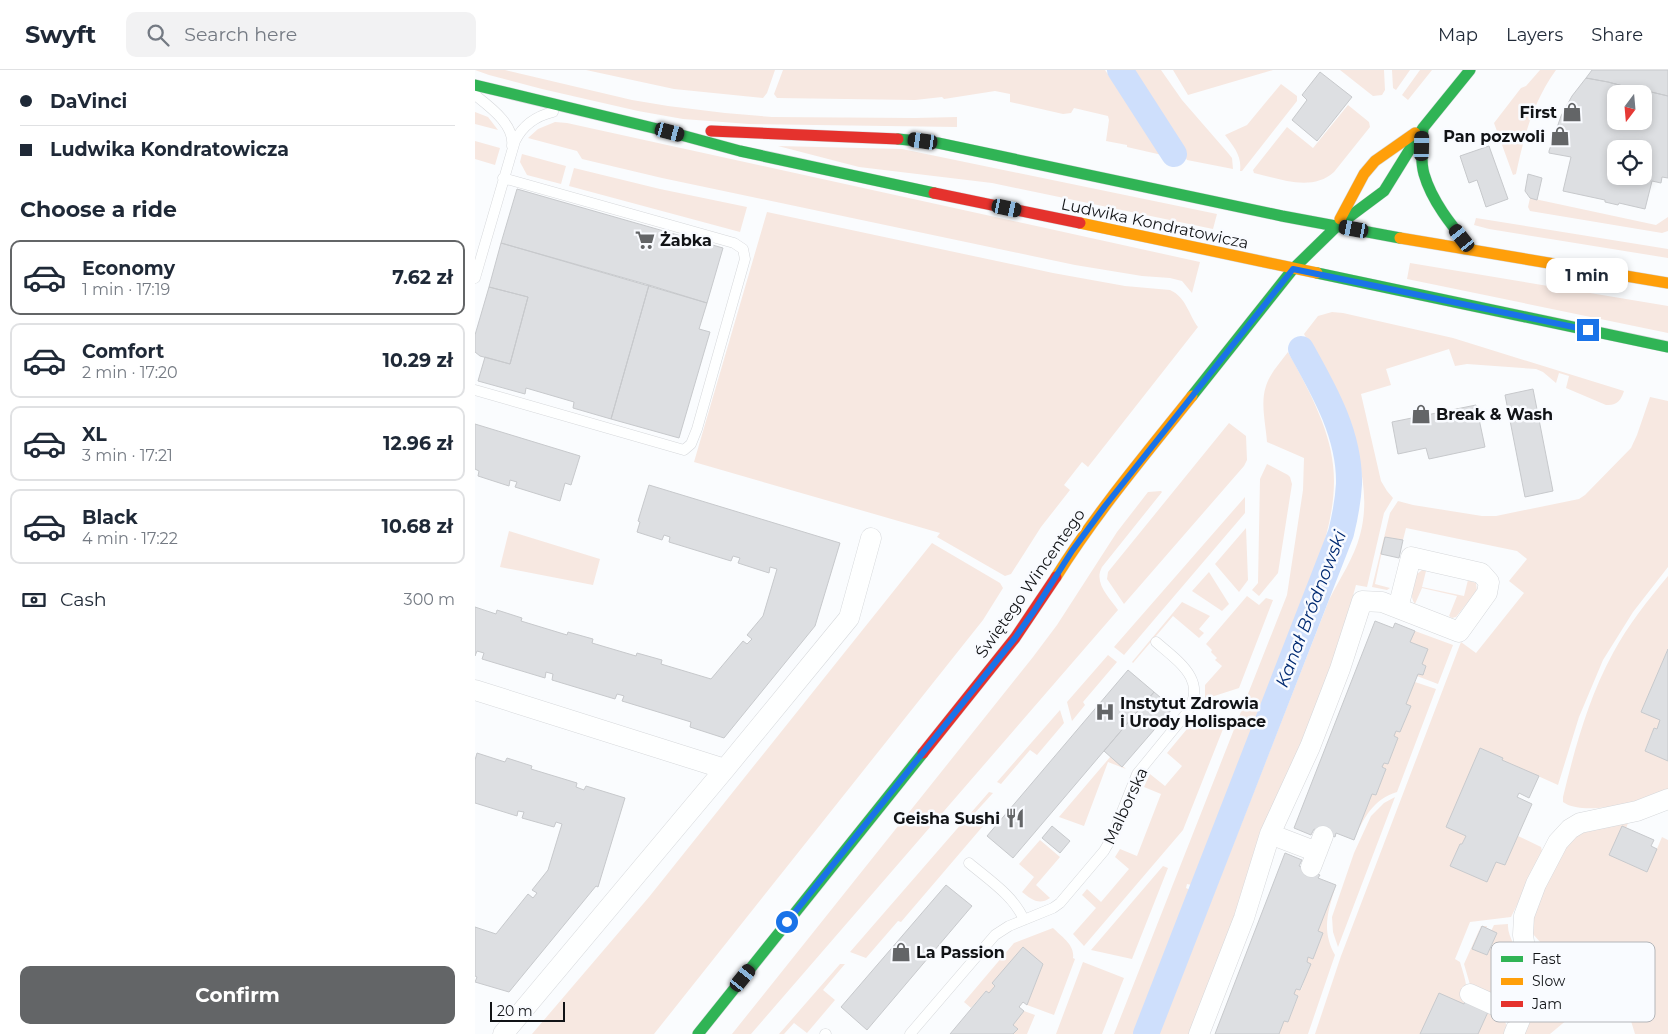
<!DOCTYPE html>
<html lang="en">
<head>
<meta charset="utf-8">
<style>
	:root { --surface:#fff; --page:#f2f2f3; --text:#1f2937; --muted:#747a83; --line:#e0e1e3; --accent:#636567 }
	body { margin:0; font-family:Montserrat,sans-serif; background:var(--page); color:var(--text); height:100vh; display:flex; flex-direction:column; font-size:19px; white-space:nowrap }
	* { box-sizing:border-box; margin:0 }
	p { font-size:16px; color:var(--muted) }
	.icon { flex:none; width:28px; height:28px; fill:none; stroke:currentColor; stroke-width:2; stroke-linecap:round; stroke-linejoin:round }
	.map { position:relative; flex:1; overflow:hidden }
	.details { display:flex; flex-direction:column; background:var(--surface); width:475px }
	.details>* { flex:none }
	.top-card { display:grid; align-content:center; height:110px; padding:0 20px; background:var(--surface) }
	.needle { width:32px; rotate:196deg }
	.controls { position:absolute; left:1132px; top:15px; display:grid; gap:10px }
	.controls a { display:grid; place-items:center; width:45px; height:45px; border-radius:10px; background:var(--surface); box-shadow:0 2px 8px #0003; font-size:25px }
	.scale { position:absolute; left:15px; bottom:12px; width:75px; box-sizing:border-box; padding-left:5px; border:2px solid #111316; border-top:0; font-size:14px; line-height:18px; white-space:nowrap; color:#111316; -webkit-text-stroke:4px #f9fbff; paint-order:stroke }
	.end { position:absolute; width:22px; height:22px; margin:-11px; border:6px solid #1a73e8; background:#fff; box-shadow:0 0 0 2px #fff }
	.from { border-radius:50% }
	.bubble { position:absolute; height:35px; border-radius:10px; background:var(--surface); box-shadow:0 2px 8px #0003; font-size:16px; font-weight:700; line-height:35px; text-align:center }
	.car { position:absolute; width:15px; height:30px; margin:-15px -8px; border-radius:6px; box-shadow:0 0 4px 1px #0007; background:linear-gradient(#222 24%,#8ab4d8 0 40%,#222 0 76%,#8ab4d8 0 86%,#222 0) }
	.top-card b { display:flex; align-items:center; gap:18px; height:48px; font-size:19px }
	.top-card b+b { border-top:1px solid var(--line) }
	.top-card i { width:12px; height:12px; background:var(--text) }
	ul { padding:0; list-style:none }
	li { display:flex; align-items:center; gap:15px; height:75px; margin:0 10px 8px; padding:0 10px; border:2px solid var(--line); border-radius:10px }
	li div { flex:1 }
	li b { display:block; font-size:19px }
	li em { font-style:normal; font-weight:700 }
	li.active { border-color:var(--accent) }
	li>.icon { width:45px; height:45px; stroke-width:1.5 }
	h2 { padding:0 20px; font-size:22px; line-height:60px }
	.pay { display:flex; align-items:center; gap:12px; height:55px; padding:0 20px; font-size:19px }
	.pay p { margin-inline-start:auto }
	.action { display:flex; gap:10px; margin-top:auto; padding:10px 20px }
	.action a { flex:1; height:58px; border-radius:10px; background:var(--accent); color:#fff; font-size:20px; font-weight:700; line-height:58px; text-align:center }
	header { display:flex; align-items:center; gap:30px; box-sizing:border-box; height:70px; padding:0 25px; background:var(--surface); border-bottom:1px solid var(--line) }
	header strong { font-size:24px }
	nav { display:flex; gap:28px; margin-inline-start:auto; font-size:18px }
	.search { width:350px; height:45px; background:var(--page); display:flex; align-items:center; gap:12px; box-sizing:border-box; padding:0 18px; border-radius:10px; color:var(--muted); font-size:19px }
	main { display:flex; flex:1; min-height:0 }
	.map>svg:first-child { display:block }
	.green { fill:#f7e8e1 }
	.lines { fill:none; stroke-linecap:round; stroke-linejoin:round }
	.canal { stroke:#cedffc; stroke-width:26 }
	.building { fill:#dddfe2; stroke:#c7c9cc; fill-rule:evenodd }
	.lane-casing { stroke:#d6d8db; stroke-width:11 }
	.street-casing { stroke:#d6d8db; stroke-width:21 }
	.fast-casing { stroke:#d6d8db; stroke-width:12 }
	.slow-casing { stroke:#d6d8db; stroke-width:12 }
	.jam-casing { stroke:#d6d8db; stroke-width:12 }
	.lane { stroke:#feffff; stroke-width:10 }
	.street { stroke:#feffff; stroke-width:20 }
	.fast { stroke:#30b455; stroke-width:11 }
	.slow { stroke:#ff9f0a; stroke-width:11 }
	.jam { stroke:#e5322d; stroke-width:11 }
	.route { stroke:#1a73e8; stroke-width:6 }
	.labels { text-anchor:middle; stroke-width:5; stroke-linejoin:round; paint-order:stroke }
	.poi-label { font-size:16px; font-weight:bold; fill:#111316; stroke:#f9fbff; text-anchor:start }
	.street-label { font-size:16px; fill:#111316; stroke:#f9fbff }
	.water-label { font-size:18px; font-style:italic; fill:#002a72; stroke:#f9fbff }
	.key { fill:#f9fbff; stroke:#b3b5b9; stroke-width:1 }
	.key-label { font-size:14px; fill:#111316 }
</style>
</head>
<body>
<header>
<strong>Swyft</strong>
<div class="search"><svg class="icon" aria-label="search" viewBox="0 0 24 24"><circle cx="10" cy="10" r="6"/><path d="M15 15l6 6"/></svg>Search here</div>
<nav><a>Map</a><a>Layers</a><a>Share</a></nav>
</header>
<main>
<section class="details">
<div class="top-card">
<b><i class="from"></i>DaVinci</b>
<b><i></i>Ludwika Kondratowicza</b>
</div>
<h2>Choose a ride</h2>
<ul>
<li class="active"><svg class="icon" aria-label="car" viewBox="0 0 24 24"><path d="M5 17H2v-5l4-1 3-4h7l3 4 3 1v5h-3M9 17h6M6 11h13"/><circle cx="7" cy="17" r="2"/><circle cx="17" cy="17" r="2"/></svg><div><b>Economy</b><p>1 min · 17:19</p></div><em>7.62 zł</em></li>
<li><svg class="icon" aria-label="car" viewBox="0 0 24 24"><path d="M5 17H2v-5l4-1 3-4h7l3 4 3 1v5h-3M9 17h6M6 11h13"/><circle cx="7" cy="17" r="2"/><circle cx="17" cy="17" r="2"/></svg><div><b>Comfort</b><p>2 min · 17:20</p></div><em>10.29 zł</em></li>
<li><svg class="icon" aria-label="car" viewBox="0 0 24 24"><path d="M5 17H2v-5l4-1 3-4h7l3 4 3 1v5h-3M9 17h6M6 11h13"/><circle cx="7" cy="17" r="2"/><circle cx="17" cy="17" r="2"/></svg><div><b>XL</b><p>3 min · 17:21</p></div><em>12.96 zł</em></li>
<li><svg class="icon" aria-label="car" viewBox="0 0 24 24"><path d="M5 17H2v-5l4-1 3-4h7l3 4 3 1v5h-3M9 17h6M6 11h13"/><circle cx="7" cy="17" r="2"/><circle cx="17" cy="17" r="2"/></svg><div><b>Black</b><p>4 min · 17:22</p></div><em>10.68 zł</em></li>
</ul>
<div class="pay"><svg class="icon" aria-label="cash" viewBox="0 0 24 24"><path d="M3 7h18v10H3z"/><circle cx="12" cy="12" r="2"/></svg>Cash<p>300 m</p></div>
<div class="action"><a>Confirm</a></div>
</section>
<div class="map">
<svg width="1193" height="964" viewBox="0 0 1193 964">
	<rect width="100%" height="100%" fill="#fafcfe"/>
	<path class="green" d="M0,0h30l127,30 36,6 57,7 47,4 143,1 42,-1v10l-208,-3 -66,-5 -45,-8 -96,-22 -53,-14z
		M111,0h189l-8,23 -4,5 -89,-9z
		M308,0h322l57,85 -35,-8v-2l-21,-4 3,-21 -1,-4 -34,-8 -3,5 -8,1 -53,-12v-8l-15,-3 -51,8 -2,-2 -27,3 -138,-2 -3,-4z
		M659,0h27l21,30 46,53 4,5 1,11 -46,-9z
		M698,0h100l-85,25z
		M865,0h44l1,20 -3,5 -9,1z
		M917,0h18l-14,20 -3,-2z
		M945,0h12l-24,30 -6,-5z
		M1065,0h16c-23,32 -32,66 -40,104l-3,1 -19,-52 27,-35 5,-2z
		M806,14l16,12v5l-55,70h-2c2,-15 -6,-24 -15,-36l22,-10z
		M873,35l21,17 1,5 -36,45c-22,20 -54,7 -80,1l-1,-3 34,-43 26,21z
		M0,42l13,5 10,13 -23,-6z
		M80,52l12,1 633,139 -8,31 -10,-12 -12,-3 -28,-2 -67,-11 -413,-87 -80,-19 -5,-8 -49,-13 10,-9z
		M0,71l25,7 -5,17 -20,-6z
		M303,76l124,3 315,65 -4,15 -221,-46 -133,-16z
		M47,84l44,12 -5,18 -34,-9 -7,-13z
		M99,98l86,21 87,18 -7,25 -171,-46z
		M1055,128l126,27 12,-8v14l-6,2 -132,-22 -2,-4z
		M292,142l286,61 72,13 45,4c16,7 19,25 28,37l-110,140 -6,-5 -18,23 6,5 -29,37 -30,47 -6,2 -68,-39 3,-4 -246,-71z
		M1001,148l192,31v9l-179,-29 -15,-4z
		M935,193l258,43v27l-261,-54z
		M857,242l11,1 110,25 171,53c-3,9 -7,15 -18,14l-40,-17 3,-12 -10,-3 -3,10 -13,-11 -7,-3 -69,-5 -12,2 -6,-17 -63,20 5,16 -30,9 20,87 6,10 6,7 -9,15 -17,74 -11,-2 -18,64 -149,385h-30l170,-434c11,-22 25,-42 31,-65 18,-65 -25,-147 -56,-201l14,-18z
		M813,282c18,32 42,77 45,113 4,33 -5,67 -15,98l-126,322 -5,-1 -1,4 4,2 -56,144h-20l173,-439 16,-105 1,-32 -37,-16c-1,-17 -7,-39 -1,-56 4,-13 14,-23 22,-34z
		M1175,327l18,4v166l-35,45 -30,48 -24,57 -21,68 -56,-25 1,-2 -23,-10 -33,79 19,9 -4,8h-2l-10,22 37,16 9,-20 9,3 13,-29 23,11 1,4 -2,8 -29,58 -41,5 -15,37 5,3c4,14 10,28 4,42l-42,26 -2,4h-105l26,-78 120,-314 15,11 48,-60 -15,-12 18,-22 -10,-8 -111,-23 -3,12 -18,-3 -10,47 15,4 -3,2 -15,-3 18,-74 8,-12 15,4 69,11h14l83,-17 6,-4 46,-47 6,-13z
		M754,353l17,13 1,24 -3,6 -120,138 -17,-25 1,-7z
		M792,394l21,11 2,2 2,7 -14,89 -19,23 -7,-6 6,-7 2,-104z
		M686,421l1,1 -60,75c-9,16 8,31 16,43l-367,424h-19l301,-377 24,-32 60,-93 31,-40z
		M770,427v16l-121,142 -10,-8z
		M771,458l2,52 -9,12 -24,-28z
		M34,461l91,28 -7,26 -93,-18z
		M457,473l68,40 3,5 -20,32 -329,414h-122l117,-137z
		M947,500l4,1 -4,16 42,9 4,-16 8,3 1,8 -21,26 -4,1 -3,-2 8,-20 -35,-8 -7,16c-7,-8 0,-21 2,-30z
		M734,502l20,32 -7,7 -30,-20z
		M1193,506v73l-26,63 18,8 -3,9 -3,-1 -9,22 23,11v29c-21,12 -85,27 -105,12v-5c12,-49 25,-98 50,-144 15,-28 35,-53 55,-77z
		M772,526l12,9 7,-7 7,2 -34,88 -34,11v-14l17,-19 -7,-6 2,-2 -6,-6 1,-2 -6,-6z
		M707,532l28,14 -11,13 5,4 -5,5 -26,-22 -40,47 -1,-1z
		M940,561l38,14 -15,39 -21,-8 1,-2 5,1 3,-9 -4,-2 6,-15 -18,-7z
		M633,585l9,7 -34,40 2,3 -13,16 -5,-19z
		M940,612l21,7 -39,103c-24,7 -34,27 -43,48l18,-46 4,1 10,-26 -4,-2 2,-4 4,1 10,-26 -4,-2 2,-5 4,1 11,-26 -5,-2z
		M585,640l4,13 -27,32 -7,-5 -29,34 -4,-2z
		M722,647l14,12 5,-6 7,6 -40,101 -99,116 -11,-12 23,-26 -14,-13 5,-6 14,13 28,-33 -14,-12 5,-8 17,7 24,-62 -17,-7 6,-13 15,12 17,-20 -15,-13z
		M636,686l15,13 -18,-7 -24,64 -25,-9z
		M514,722l4,1 -21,23 11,10 -82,96 -3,-1 -32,37 -16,-6z
		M920,727l-57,150 -5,-15 -1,-15 22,-64 17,-37 13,-13z
		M1154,751l-3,7 -4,-2 -12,29 37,17 15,-35 6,3v194h-33l-4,-13 -11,-4 -26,-22h-7l-54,-61 -1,-11c11,-29 23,-78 52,-92 12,-6 32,-7 45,-10z
		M565,770l20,17 -24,28 14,13c-11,8 -19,1 -28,-6l12,-15 -15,-13z
		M688,796l5,2 -36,91 -41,-9z
		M861,815c-8,26 -15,45 -1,70l-27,79h-29l5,-13 4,1 10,-25 -4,-3 2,-5 5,1 9,-26 -3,-2 1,-5 5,2 10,-26 -5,-2z
		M1033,854c-1,14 11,24 11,38 1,7 -3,14 -4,20 -2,8 -3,13 -10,17l-34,-11 -7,-24 17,-38h6l-1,3 -5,-2 -9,22 15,6 10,-22 -6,-2 3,-6z
		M578,858c9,9 22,17 20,30l2,1 -21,56 -27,-10 16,-41 -51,19 3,3 -6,7 -3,-2 -15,17 -7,-6 50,-59z
		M1058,881l14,15 9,2 28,32v3l-4,6 -30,25h-27z
		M608,892l41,16 -22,56h-46z
		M365,894h5l-22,26 12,10 -28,33 -13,-10 -10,11h-5z
		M1015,938c11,7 19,12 16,26h-28z
		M549,941l11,4 -8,19h-14l4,-5 -4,-4z"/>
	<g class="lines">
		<path class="canal" d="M645,0l54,84
			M671,964l195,-501c4,-16 7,-32 8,-49 1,-49 -25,-94 -48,-135"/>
	</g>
	<path class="building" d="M1117,0h76v26l-21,-5 -5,3 -16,-4 -3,-4 -15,-4 -22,-4z
		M845,2l32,25 -35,44 -25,-21 15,-20 -5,-5z
		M1111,8l22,4 15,4 3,4 16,4h-26v27h28l-1,-27 4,-3 21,5v82l-6,-1 -1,6 -9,-2 -7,28 -26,-6 -1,2 -13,-3v-2l-42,-9 8,-34 -22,-4v-2l12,-35 11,-20zM1141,79h28v27h-28z
		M1014,76l19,53 -22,8 -9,-27 -8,3 -9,-27z
		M1053,104l14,4 -5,22 -7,-2 -5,-7z
		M42,119l206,59 -16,55 -206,-60z
		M26,173l148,42 -38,134 -38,-11 1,-6 -48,-14 -1,6 -47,-13 7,-24 25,7 18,-67 -39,-10z
		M174,215l58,18 -8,26 11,3 -31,106 -68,-19z
		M14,217l39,10 -18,67 -30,-8 -5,-4v-17z
		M1058,319l20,102 -28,6 -20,-102z
		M1001,335l9,42 -56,12 -3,-11 -28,6 -6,-32z
		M0,354l105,32 -9,29 -6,-2 -5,18 -45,-14 2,-5 -7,-2 -1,6 -31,-10 1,-5 -4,-2z
		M174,415l191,58 -25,83 -91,112 -34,-11 1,-5 -69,-21 2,-5 -3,-1 -4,-1 -2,5 -63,-19 1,-6 -7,-2 -1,6 -63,-19 2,-6 -7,-2 -2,5v-49l21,7 1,-4 25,8 -1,3 46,14 1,-3 25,7 -1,4 44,13 1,-3 25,7 -1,4 50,15 32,-38 4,3 5,-5 -5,-4 16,-19 14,-47 -7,-2 -1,6 -31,-10 2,-5 -7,-2 -2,5 -62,-19 1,-5 -6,-2 -2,5 -25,-8 3,-10 -2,-1z
		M910,467l18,3 -4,18 -18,-4z
		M900,551l18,7 2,-5 20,8 -5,11 18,7 -6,15 4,2 -3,9 -5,-1 -12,30 5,2 -11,26 -4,-1 -2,5 4,2 -10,26 -4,-1 -2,4 4,2 -10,26 -4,-1 -18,46 -18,-7 -1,4 -21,-8 -3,6 -17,-7z
		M1193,579v112l-23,-10 9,-23 3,1 3,-9 -19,-8z
		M653,600l26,22 -141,166 -26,-22z
		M679,622l19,16 -51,59 -18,-16z
		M1005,678l23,10 -1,2 37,16 -10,22 -10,-5 -2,4 15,7 -27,61 -9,-3 -9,20 -37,-16 10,-22h2l4,-8 -20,-9z
		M2,683l28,9 2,-4 25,8 -1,3 46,14 -1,4 8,3 2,-4 39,12 -27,89 -2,-1 -87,106 -34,-10 2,-5 -2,-1v-49l21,7 32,-40 5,4 4,-5 -5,-3 16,-20 14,-46 -6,-2 -2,5 -32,-9 2,-6 -6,-1 -1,5 -42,-13v-43z
		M577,756l18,15 -10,12 -18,-15z
		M1147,756l32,14 -3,6 6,3 -10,23 -38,-17z
		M810,783l17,7 -3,6 21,9 -2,3 18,7 -18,46 5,2 -10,26 -5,-2 -1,5 4,2 -11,26 -4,-1 -2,5 4,2 -10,26 -4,-1 -5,13h-64z
		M471,815l26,21 -105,124 -26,-23z
		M1007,856l15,7 -10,22 -15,-6z
		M548,877l20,17 -16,41 -4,-3 -4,5 5,4 -11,14 5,4 -5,5h-63l36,-43 3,2 6,-7 -3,-3z
		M964,923l25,11 1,-3 23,11 -10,22h-58z"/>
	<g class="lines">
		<defs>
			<path id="lane" d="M0,25c15,12 40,30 37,51
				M0,208l40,-137c8,-16 21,-25 38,-29
				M0,320l209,60 7,-6 6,-15 48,-170 -2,-10 -9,-6 -231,-65
				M494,793c20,17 45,33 55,57
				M350,964h1
				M435,964l85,-99 14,-9 44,-18 7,-5 44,-52 7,-12 26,-65 49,-60c23,-33 -7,-52 -30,-72"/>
			<path id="street" d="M0,620l250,79
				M795,764l47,18
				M836,797l12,-31
				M995,924l51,23
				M28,964l222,-265 124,-151 22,-80
				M724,964l45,-116 26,-84 40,-87 30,-78 22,-68 20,1 77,30 28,-39 2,-11 -8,-9 -70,-16 -13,51
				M1039,964l10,-24 4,-25v-16l-5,-34 1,-19 12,-32 22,-42 12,-13 10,-6 57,-12 31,-12"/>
			<path id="fast" d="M0,15l195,47 70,19 194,42
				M948,58c-1,15 -3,31 1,46 8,28 29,53 47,75
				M423,69l40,4 344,73 118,22
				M842,203l351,74
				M717,326l101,-127 44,-43 47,-35 39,-63 47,-58
				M223,964l225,-281"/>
			<path id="slow" d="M865,149l24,-45 11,-13 40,-28
				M605,153l237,50
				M925,168l268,45
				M581,507c40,-64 89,-122 136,-181"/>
			<path id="jam" d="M236,61l187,8
				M459,123l146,30
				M448,683l92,-115 41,-61"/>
		</defs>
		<use href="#lane" class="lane-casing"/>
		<use href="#street" class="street-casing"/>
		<use href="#fast" class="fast-casing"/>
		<use href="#slow" class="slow-casing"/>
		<use href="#jam" class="jam-casing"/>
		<use href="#lane" class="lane"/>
		<use href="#street" class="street"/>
		<use href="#fast" class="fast"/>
		<use href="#slow" class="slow"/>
		<use href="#jam" class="jam"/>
	</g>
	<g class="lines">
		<path class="route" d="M312,852l228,-284 19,-27 38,-60 33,-45 188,-237 295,61"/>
	</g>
	<defs>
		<symbol id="shop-bare" viewBox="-9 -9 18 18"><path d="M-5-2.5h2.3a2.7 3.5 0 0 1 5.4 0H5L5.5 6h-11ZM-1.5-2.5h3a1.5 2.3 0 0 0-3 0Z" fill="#636567" stroke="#f9fbff" stroke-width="2.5" paint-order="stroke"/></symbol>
		<symbol id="supermarket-bare" viewBox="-9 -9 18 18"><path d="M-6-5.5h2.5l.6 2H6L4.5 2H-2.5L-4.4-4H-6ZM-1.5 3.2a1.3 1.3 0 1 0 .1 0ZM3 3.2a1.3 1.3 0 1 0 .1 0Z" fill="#636567" stroke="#f9fbff" stroke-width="2.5" paint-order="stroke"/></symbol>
		<symbol id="hospital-bare" viewBox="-9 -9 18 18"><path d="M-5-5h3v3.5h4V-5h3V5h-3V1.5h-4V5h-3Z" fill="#636567" stroke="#f9fbff" stroke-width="2.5" paint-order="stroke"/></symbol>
		<symbol id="restaurant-bare" viewBox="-9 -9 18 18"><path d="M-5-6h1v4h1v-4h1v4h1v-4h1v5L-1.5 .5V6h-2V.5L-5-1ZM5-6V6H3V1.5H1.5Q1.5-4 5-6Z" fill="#636567" stroke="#f9fbff" stroke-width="2.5" paint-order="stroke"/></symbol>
	</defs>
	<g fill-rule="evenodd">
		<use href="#shop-bare" x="1083" y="28" width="28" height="28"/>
		<use href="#shop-bare" x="1071" y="52" width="28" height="28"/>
		<use href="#supermarket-bare" x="156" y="156" width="28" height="28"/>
		<use href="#shop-bare" x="932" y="330" width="28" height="28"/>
		<use href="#hospital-bare" x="616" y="628" width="28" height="28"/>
		<use href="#restaurant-bare" x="526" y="734" width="28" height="28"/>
		<use href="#shop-bare" x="412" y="868" width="28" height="28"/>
	</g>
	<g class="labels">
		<g class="poi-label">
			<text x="1082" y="48" text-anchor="end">First</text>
			<text x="1070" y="72" text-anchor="end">Pan pozwoli</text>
			<text x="185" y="176">Żabka</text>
			<text x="961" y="350">Break &amp; Wash</text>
			<text x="645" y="639">Instytut Zdrowia<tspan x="645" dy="18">i Urody Holispace</tspan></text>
			<text x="525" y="754" text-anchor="end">Geisha Sushi</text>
			<text x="441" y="888">La Passion</text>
		</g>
		<g class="street-label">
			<text transform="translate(680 153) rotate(12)" y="6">Ludwika Kondratowicza</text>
			<text transform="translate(555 513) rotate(-55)" y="6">Świętego Wincentego</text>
			<text transform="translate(650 736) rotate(-65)" y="6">Malborska</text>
		</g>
		<g class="water-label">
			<text transform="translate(836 539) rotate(-69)" y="6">Kanał Bródnowski</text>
		</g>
	</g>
	<rect x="1016" y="872" width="164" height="80" rx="8" class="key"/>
	<rect x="1026" y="886" width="22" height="6" fill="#30b455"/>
	<rect x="1026" y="908" width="22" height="7" fill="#ff9f0a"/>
	<rect x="1026" y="931" width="22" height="6" fill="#e5322d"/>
	<g class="key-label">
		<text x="1057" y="894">Fast</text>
		<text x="1057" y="916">Slow</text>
		<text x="1057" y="939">Jam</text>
	</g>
</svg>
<div class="controls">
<a><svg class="needle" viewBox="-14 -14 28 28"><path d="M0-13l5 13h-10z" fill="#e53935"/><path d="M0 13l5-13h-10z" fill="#747a83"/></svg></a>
<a><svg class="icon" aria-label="locate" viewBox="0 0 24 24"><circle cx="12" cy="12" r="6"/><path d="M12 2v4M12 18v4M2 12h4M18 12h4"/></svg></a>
</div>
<div class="scale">20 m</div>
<i class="end from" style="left:312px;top:852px"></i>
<i class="end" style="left:1113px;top:260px"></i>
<div class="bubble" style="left:1071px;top:188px;width:82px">1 min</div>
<i class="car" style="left:195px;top:62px;rotate:105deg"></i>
<i class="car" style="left:448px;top:71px;rotate:278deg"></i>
<i class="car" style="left:947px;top:76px;rotate:1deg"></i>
<i class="car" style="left:532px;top:138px;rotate:102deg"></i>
<i class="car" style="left:879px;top:159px;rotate:281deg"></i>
<i class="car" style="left:987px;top:168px;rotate:322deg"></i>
<i class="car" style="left:268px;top:908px;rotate:39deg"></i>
</div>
</main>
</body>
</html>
